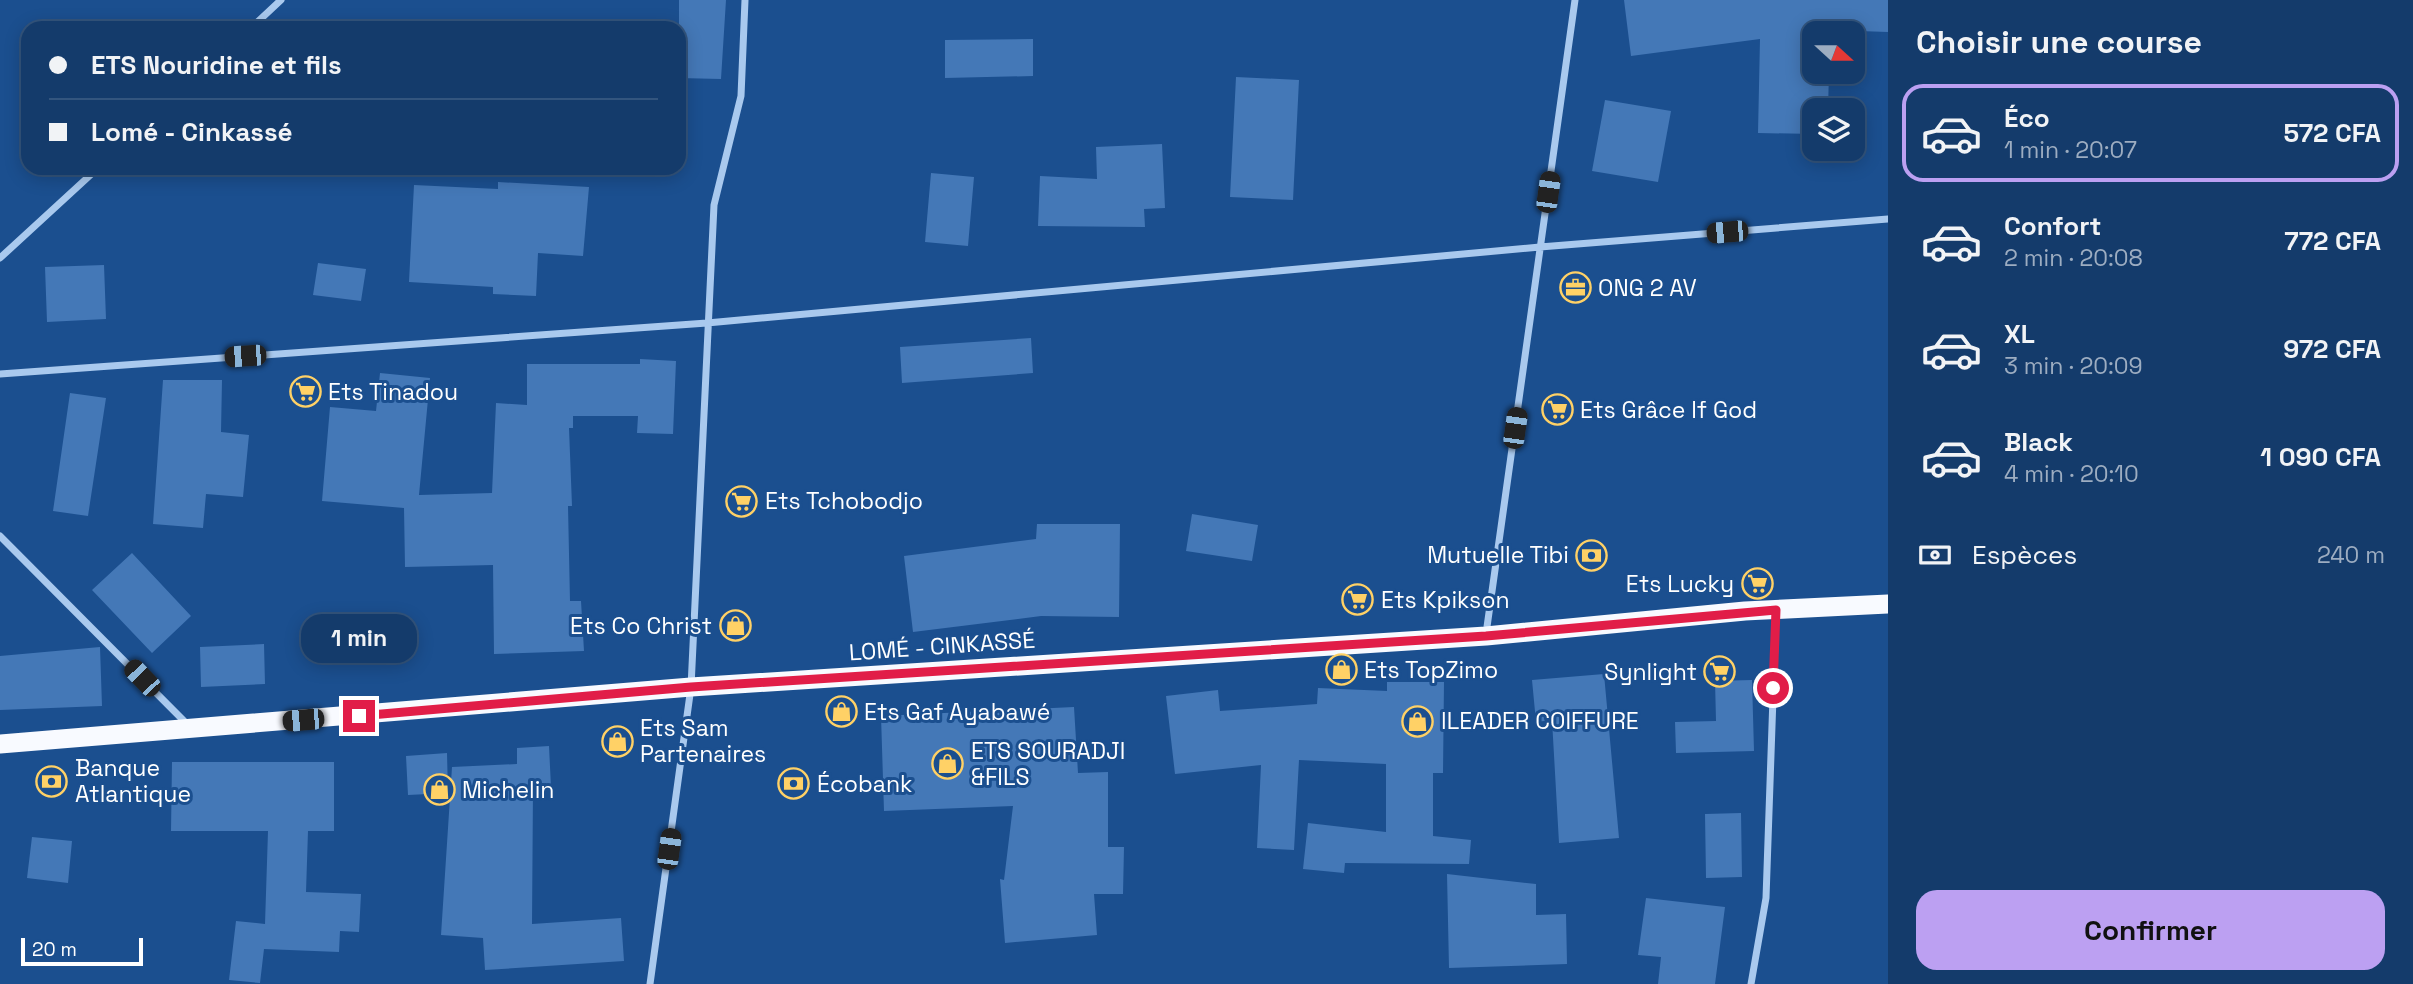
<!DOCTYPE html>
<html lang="fr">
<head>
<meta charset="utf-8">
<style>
	:root { --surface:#143b6b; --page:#214673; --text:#f1f3f6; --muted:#9dadc1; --line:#33557e; --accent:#bca0f2 }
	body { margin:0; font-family:"Space Grotesk",sans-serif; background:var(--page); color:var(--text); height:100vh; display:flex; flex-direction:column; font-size:26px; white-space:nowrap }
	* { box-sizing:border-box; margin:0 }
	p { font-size:23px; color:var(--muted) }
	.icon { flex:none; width:38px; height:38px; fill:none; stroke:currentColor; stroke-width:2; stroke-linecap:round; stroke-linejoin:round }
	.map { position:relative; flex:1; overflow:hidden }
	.sheet { display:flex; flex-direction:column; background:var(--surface); width:525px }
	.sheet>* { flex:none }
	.guide { position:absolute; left:21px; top:21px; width:665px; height:154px; border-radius:21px; box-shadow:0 4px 18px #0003,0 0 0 2px var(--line); display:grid; align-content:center; height:154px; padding:0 28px; background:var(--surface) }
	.needle { width:46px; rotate:111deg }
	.tools { position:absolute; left:1802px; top:21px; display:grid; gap:14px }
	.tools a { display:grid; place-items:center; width:63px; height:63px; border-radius:14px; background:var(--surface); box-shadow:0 4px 18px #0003,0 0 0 2px var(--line); font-size:35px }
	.scale { position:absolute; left:21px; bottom:18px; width:122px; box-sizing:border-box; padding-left:7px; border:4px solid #fff; border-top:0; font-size:19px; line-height:24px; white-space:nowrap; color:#fff; -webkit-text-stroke:5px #1b4f8f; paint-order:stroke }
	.end { position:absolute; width:32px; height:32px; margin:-16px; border:9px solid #e11d48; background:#fff; box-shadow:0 0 0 4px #fff }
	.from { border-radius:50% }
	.bubble { position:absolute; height:49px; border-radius:21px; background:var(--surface); box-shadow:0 4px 18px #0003,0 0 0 2px var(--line); font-size:23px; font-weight:800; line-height:49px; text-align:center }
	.car { position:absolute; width:21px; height:42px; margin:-21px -10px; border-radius:9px; box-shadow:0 0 5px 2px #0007; background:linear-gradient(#222 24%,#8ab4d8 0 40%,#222 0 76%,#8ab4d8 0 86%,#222 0) }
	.guide b { display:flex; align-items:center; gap:24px; height:66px; font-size:26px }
	.guide b+b { border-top:2px solid var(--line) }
	.guide i { width:18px; height:18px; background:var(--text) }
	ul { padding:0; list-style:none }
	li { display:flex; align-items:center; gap:21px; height:98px; margin:0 14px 10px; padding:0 14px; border:4px solid transparent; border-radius:21px }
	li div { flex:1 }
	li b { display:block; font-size:26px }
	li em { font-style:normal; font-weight:800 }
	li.active { border-color:var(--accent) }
	li>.icon { width:63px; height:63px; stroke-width:1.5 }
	h2 { padding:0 28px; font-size:32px; line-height:84px }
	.pay { display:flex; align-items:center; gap:18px; height:77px; padding:0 28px; font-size:26px }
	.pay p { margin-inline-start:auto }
	.button { display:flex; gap:14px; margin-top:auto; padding:14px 28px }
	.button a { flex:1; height:80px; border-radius:21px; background:var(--accent); color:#111; font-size:28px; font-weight:800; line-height:80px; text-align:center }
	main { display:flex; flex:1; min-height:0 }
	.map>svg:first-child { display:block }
	.building { fill:#4478b7 }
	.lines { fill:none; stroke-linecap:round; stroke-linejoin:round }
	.minor { stroke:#a9c9ee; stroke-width:7 }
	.trunk { stroke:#f8faff; stroke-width:19 }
	.route { stroke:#e11d48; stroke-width:9 }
	.labels { text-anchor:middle; stroke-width:6; stroke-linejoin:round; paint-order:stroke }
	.poi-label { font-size:23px; fill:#fff; stroke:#1b4f8f; text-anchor:start }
	.street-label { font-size:23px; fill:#fff; stroke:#1b4f8f }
</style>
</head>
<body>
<main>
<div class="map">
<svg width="1888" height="984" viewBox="0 0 1888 984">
	<rect width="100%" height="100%" fill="#1b4f8f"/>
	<path class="building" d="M679,0h47l-5,79 -42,-1z
		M1624,0h264v32l-58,-2v3h-15v39h14l-1,38h-13v24l-57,-1 2,-94 -129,17z
		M1033,39v37l-88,2v-38z
		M1236,77l63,3 -6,120 -63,-3z
		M1605,100l66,11 -13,71 -66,-11z
		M1162,144l3,64 -21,1 1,18 -107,-1 2,-50 57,3 -1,-32z
		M931,173l43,4 -6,69 -43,-4z
		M498,182l91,5 -6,69 -45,-3 -2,43 -43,-2v-7l-84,-5 5,-97 84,4z
		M318,263l48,6 -5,32 -48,-6z
		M104,265l2,54 -59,3 -2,-55z
		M1031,338l2,35 -131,10 -2,-36z
		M640,359l36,2 -3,73 -36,-1 1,-17h-65v12h-4l3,78h-4l2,95h11l3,50 -90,3 -1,-89 -88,2 -1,-59 -82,-7 8,-94 46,4 4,-38 50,5 -11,117 73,-2 4,-90 31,2v-41h113z
		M163,380h59l-1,52 28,3 -6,62 -37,-3 -3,34 -50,-4z
		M70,393l36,5 -18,118 -35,-5z
		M1192,514l66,11 -6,36 -66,-10z
		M1037,524h83l-1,93 -78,-1 -128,16 -9,-76 132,-17z
		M132,553l59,63 -39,37 -60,-63z
		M264,644l1,40 -64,3 -1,-40z
		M100,647l2,59 -102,4v-54z
		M1604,674l15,164 -60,5 -7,-123 -16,2 -4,-42z
		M1752,680l2,71 -78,2 -1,-31 41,-1 -1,-40z
		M1387,682h57l-1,91h-10v63l38,4 -2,24 -124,-1 -1,10 -41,-4 5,-46 78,9v-68l-87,-4 -5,90 -37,-2 4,-83 -86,9 -9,-78 52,-6 2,21 97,-7 1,-16 69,3z
		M1074,707l4,66 30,-1v75h16l-1,47h-29l3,41 -92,8 -5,-64 4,1 9,-74 -129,5 -3,-95z
		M549,746l2,41 -18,1 -1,136 89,-6 3,43 -139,9 -2,-32 -42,-3 11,-168 65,-3v-16z
		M447,753l1,40 -40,2 -2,-39z
		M172,762h162v69h-26l-2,61 55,2 -2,38 -19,-1 -1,21 -75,-3 -4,34 -31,-3 7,-59 29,3 3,-93h-97z
		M1741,813l1,64 -36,1 -1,-64z
		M32,837l40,4 -4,42 -41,-5z
		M1447,874l89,10v31l30,-1 1,50 -118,4z
		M1646,898l79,9 -10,77h-57l3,-27 -23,-2z"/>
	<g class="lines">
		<path class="minor" d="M251,28l30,-28
			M0,258l98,-90
			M0,374l707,-51 833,-76 348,-28
			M0,536l187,188
			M1486,634l89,-634
			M650,984l41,-297 23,-482 27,-109 4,-96
			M1751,984l15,-86 10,-287"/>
		<path class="trunk" d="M0,744l691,-57 795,-51 259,-25 143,-7"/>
	</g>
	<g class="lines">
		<path class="route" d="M359,716l332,-29 795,-51 290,-26 -3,78"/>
	</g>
	<defs>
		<symbol id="office-ring" viewBox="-11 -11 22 22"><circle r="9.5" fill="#1b4f8f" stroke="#ffd166" stroke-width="1.5"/><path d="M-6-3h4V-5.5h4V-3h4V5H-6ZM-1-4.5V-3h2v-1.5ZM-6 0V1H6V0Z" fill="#ffd166"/></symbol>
		<symbol id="supermarket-ring" viewBox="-11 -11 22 22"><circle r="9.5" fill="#1b4f8f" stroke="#ffd166" stroke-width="1.5"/><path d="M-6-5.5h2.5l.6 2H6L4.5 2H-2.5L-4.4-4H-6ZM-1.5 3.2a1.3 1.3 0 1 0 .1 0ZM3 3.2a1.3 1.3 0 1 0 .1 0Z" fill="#ffd166"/></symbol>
		<symbol id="bank-ring" viewBox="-11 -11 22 22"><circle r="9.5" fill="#1b4f8f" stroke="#ffd166" stroke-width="1.5"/><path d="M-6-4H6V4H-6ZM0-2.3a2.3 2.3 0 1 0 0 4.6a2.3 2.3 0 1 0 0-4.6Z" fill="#ffd166"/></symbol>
		<symbol id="shop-ring" viewBox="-11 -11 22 22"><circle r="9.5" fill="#1b4f8f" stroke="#ffd166" stroke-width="1.5"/><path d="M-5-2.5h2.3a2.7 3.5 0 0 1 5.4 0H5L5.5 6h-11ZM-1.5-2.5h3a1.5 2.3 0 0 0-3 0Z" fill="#ffd166"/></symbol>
	</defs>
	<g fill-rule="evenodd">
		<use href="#office-ring" x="1558" y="270" width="35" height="35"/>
		<use href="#supermarket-ring" x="288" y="374" width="35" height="35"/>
		<use href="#supermarket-ring" x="1540" y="392" width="35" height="35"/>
		<use href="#supermarket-ring" x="724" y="484" width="35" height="35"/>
		<use href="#bank-ring" x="1574" y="538" width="35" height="35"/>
		<use href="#supermarket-ring" x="1740" y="566" width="35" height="35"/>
		<use href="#supermarket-ring" x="1340" y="582" width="35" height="35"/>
		<use href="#shop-ring" x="718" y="608" width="35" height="35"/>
		<use href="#shop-ring" x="1324" y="652" width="35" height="35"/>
		<use href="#supermarket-ring" x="1702" y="654" width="35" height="35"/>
		<use href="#shop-ring" x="824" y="694" width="35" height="35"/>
		<use href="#shop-ring" x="1400" y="704" width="35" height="35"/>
		<use href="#shop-ring" x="600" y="724" width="35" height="35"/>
		<use href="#shop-ring" x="930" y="746" width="35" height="35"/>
		<use href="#bank-ring" x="34" y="764" width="35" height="35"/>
		<use href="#bank-ring" x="776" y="766" width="35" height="35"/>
		<use href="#shop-ring" x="422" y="772" width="35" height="35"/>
	</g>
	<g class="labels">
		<g class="poi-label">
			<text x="1598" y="296">ONG 2 AV</text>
			<text x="328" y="400">Ets Tinadou</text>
			<text x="1580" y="418">Ets Grâce If God</text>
			<text x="765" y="509">Ets Tchobodjo</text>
			<text x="1569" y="563" text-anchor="end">Mutuelle Tibi</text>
			<text x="1734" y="592" text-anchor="end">Ets Lucky</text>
			<text x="1381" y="608">Ets Kpikson</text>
			<text x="712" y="634" text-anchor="end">Ets Co Christ</text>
			<text x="1364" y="678">Ets TopZimo</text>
			<text x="1697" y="680" text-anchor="end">Synlight</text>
			<text x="864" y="720">Ets Gaf Ayabawé</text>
			<text x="1441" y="729">lLEADER COIFFURE</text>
			<text x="640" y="736">Ets Sam<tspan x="640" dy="26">Partenaires</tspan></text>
			<text x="971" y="759">ETS SOURADJI<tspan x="971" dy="26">&amp;FILS</tspan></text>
			<text x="75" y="776">Banque<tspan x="75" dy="26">Atlantique</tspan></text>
			<text x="817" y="792">Écobank</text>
			<text x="462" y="798">Michelin</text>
		</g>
		<g class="street-label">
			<text transform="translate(942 646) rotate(-4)" y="8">LOMÉ - CINKASSÉ</text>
		</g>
	</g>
</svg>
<div class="tools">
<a><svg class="needle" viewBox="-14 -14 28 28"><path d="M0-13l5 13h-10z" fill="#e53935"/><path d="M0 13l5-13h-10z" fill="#9dadc1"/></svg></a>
<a><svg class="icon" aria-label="layers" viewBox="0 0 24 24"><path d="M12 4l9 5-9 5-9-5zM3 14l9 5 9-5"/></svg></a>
</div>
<div class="scale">20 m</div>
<i class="end from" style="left:1773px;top:688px"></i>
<i class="end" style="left:359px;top:716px"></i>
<div class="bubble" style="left:301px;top:614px;width:116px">1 min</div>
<i class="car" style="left:1548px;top:192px;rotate:8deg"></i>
<i class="car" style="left:1727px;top:232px;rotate:265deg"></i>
<i class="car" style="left:245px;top:356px;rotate:266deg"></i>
<i class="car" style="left:1515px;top:428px;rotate:8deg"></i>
<i class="car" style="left:142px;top:678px;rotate:316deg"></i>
<i class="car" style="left:303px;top:720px;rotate:265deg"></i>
<i class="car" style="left:669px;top:849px;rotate:8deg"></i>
<div class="guide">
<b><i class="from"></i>ETS Nouridine et fils</b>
<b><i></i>Lomé - Cinkassé</b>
</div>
</div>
<section class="sheet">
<h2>Choisir une course</h2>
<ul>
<li class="active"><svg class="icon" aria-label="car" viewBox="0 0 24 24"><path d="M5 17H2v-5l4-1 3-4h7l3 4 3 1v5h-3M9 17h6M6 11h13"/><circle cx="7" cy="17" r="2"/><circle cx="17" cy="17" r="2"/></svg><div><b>Éco</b><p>1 min · 20:07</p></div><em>572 CFA</em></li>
<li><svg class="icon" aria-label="car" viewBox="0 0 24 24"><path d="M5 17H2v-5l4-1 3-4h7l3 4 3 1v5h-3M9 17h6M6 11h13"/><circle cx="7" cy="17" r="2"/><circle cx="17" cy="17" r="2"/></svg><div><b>Confort</b><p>2 min · 20:08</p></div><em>772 CFA</em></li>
<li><svg class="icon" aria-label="car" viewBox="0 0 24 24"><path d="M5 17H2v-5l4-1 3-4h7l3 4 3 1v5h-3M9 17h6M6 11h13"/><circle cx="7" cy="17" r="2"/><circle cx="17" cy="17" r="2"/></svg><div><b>XL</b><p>3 min · 20:09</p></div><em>972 CFA</em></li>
<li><svg class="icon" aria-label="car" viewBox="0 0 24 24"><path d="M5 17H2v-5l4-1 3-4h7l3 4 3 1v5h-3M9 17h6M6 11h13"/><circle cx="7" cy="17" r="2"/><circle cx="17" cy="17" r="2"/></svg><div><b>Black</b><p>4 min · 20:10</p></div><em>1 090 CFA</em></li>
</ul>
<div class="pay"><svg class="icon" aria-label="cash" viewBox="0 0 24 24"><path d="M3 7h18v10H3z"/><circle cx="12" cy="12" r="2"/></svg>Espèces<p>240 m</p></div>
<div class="button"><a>Confirmer</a></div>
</section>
</main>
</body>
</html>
